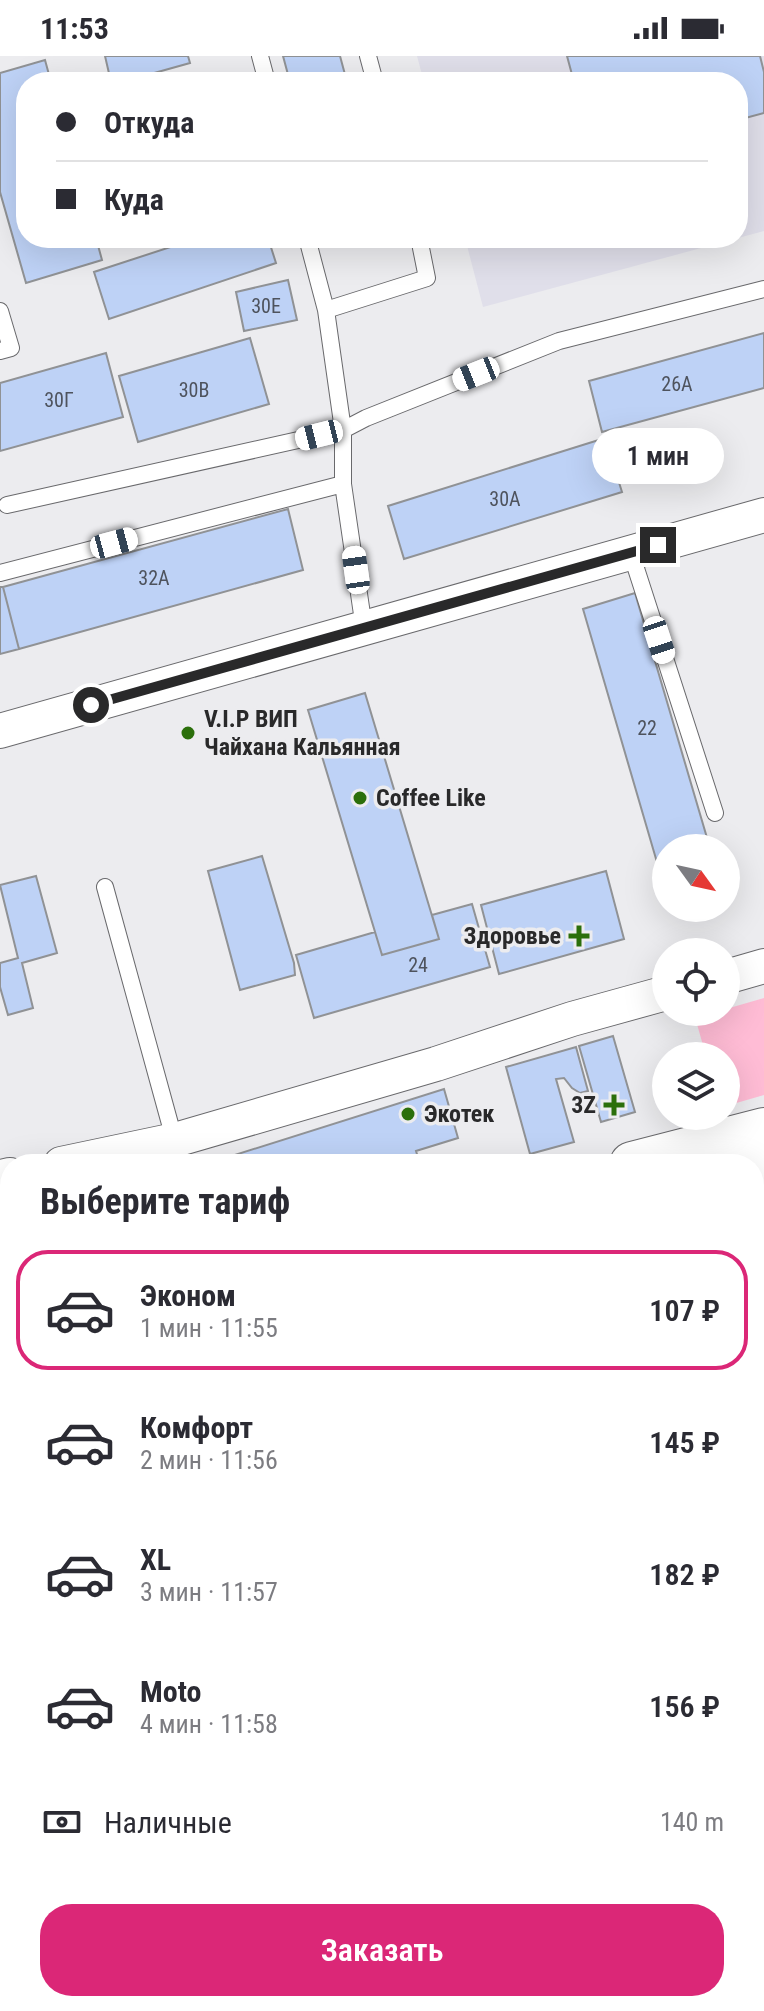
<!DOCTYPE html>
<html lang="ru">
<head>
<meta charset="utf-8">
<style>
	:root { --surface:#fff; --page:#f2f2f3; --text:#2b2b33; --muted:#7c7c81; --line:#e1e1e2; --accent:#db2777 }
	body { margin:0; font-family:"Roboto Condensed",sans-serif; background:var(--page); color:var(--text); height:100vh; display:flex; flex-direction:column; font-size:30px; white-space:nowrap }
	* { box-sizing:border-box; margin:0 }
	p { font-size:26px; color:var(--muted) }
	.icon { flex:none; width:44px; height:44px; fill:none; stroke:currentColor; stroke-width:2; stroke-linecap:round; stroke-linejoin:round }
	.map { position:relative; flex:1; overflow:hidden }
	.panel { position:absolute; left:0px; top:1098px; width:764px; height:858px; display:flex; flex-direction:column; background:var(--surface); border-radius:32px 32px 0 0; box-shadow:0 8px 32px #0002 }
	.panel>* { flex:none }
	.guide { position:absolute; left:16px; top:16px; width:732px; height:176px; border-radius:32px; box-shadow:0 8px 32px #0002; display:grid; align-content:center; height:176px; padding:0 40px; background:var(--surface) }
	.needle { width:52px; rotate:123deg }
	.buttons { position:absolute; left:652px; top:778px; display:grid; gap:16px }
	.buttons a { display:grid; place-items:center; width:88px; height:88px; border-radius:50%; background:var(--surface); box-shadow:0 8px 32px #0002; font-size:40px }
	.end { position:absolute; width:36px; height:36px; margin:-18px; border:10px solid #29292a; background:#fff; box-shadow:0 0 0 4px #fff }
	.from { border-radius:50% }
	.bubble { position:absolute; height:56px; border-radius:28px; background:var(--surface); box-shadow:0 8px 32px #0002; font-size:26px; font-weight:600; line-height:56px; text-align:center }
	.car { position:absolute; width:24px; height:48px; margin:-24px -12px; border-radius:10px; box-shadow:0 0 6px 2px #0007; background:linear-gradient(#fff 24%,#345 0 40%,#fff 0 76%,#345 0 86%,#fff 0) }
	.guide b { display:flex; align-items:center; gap:28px; height:76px; font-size:30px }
	.guide b+b { border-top:2px solid var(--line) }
	.guide i { width:20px; height:20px; background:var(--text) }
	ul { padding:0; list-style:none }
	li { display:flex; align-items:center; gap:24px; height:120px; margin:0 16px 12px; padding:0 24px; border:4px solid transparent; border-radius:32px }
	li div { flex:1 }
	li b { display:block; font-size:30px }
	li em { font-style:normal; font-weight:600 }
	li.on { border-color:var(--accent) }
	li>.icon { width:72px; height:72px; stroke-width:1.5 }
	h2 { padding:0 40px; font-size:36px; line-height:96px }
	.pay { display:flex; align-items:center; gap:20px; height:88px; padding:0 40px; font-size:30px }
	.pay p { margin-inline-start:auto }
	.action { display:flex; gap:16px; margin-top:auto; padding:16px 40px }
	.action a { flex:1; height:92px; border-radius:32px; background:var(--accent); color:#fff; font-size:32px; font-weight:600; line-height:92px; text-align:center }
	.status { display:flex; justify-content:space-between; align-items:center; height:56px; padding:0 40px; background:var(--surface); direction:ltr }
	.status svg { height:22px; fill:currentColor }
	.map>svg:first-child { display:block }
	.built { fill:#e0dfea }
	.green { fill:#ffbcd5 }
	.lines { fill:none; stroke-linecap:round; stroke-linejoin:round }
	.canal { stroke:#83cef4; stroke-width:30 }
	.building { fill:#bed2f6; stroke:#909295; stroke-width:2 }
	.service-casing { stroke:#69696c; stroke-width:18 }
	.minor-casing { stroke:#69696c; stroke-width:36 }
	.tertiary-casing { stroke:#69696c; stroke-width:44 }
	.primary-casing { stroke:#69696c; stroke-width:46 }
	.service { stroke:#fff; stroke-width:16 }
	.minor { stroke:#fff; stroke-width:34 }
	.tertiary { stroke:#fff; stroke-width:42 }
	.primary { stroke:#fff; stroke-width:44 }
	.route { stroke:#29292a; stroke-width:10 }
	.poi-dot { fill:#2b6f0b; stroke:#ececef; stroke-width:3 }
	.labels { text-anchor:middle; stroke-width:7; stroke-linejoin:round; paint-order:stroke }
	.number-label { font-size:20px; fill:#4e535d }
	.poi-label { font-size:24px; font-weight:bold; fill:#29292a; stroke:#ececef; text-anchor:start }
</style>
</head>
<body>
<div class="status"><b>11:53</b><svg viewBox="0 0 49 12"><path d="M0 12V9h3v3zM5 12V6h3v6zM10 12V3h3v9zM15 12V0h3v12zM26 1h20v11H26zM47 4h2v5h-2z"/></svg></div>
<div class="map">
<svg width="764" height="1955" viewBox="0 0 764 1955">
	<rect width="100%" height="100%" fill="#ececef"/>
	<path class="built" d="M417,0h347v175l-281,76 -18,-69h273v-156h-314z"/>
	<path class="green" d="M764,942v97l-38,11v-50h-20l-11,-39 19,-5h12v-3z
		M10,1145v135l-10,3v-137z
		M754,1310l10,1v418l-10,-1z"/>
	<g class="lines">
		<path class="canal" d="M0,1193l10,-2
			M754,1284l10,2"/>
	</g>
	<path class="building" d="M105,0h83l2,7 -68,19h-11z
		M283,0h57l7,26h-57z
		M567,0h193l4,16v41l-26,7v-38h-164z
		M45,4l6,22h-25v156h70l6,22 -76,23 -26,-91v-119z
		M198,182h70l8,25 -167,56 -15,-47z
		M334,182h30l-28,8z
		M288,224l9,40 -53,11 -8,-39z
		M764,277v55l-162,44 -13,-51z
		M250,282l19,66 -131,38 -19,-66z
		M106,297l17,64 -123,34v-68z
		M605,382l17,54 -218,67 -16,-53z
		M288,453l15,61 -284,79 -16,-62z
		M0,531h3l16,62 -19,5z
		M635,537l75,255h-44v26l-5,2 -78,-267z
		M365,637l74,246 -57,16 -74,-245z
		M262,800l32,107 1,12 -55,15 -32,-119z
		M606,815l18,68 -125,35 -18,-69z
		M36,820l21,77 -35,10 11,45 -25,7 -8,-28v-24l18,-5 -18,-73z
		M472,848l18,63 -176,51 -18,-63 79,-23 7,23 57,-16 -7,-24z
		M613,980l22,76 -34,10 -22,-76z
		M576,991l12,44 -8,2 -8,-5 -8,-10 -8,1 18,63 -44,12 -24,-87z
		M444,1033l14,49 -42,13 4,13h-46l-1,-4 -13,4h-141v-4z
		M758,1215h6v41l-8,-1z
		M10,1493v161l-10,-33v-125z
		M0,1850l10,5v34l-10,19z
		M754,1927l10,8v20h-35l7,-9h18z
		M31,1946h120l9,6 -2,3h-114z
		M198,1946h73l-7,9h-54z
		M698,1946h24l-7,9h-6z"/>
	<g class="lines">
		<defs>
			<path id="service" d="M260,0l7,26
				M368,0l7,26
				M307,182l19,72 17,120v54l21,144
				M326,254l101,-32 -8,-40
				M0,255l11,37 -11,3
				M7,449l336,-75 23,-12 193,-77 205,-52
				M631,497l84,260
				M0,517l343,-89
				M105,831l76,277
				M754,1179l10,3
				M0,1648l10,31"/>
			<path id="minor" d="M0,675l764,-216
				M726,921l38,-11
				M61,1108l114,-24 261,-76 136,-45 94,-26
				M0,1121l10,-2
				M0,1726h10
				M754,1763h10
				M588,1946l14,9"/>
			<path id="tertiary" d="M405,1955l6,-9"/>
			<path id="primary" d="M632,1108l132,-34
				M754,1119l10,-3
				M0,1299l10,-3
				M0,1350l10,-3"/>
		</defs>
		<use href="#service" class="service-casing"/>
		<use href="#minor" class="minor-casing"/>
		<use href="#tertiary" class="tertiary-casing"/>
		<use href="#primary" class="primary-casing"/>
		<use href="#service" class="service"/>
		<use href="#minor" class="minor"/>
		<use href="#tertiary" class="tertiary"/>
		<use href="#primary" class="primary"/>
	</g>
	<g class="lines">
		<path class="route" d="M91,649l567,-160"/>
	</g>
	<g class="poi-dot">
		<circle cx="188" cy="677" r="8"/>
		<circle cx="360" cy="742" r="8"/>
		<path d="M575 868h8v8h8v8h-8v8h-8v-8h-8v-8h8z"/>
		<path d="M610 1037h8v8h8v8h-8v8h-8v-8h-8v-8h8z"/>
		<circle cx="408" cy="1058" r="8"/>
	</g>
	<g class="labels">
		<g class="number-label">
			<text x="266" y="257">30Е</text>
			<text x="677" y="335">26А</text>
			<text x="194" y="341">30В</text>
			<text x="59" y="351">30Г</text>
			<text x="505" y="450">30А</text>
			<text x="154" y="529">32А</text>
			<text x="647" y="679">22</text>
			<text x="418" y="916">24</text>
		</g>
		<g class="poi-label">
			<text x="204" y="671">V.I.P ВИП<tspan x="204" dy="28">Чайхана Кальянная</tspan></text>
			<text x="376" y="750">Coffee Like</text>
			<text x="561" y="888" text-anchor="end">Здоровье</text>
			<text x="596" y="1057" text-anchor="end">3Z</text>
			<text x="424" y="1066">Экотек</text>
		</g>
	</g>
</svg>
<div class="buttons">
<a><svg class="needle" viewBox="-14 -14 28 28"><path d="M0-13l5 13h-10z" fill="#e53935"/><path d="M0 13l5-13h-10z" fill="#7c7c81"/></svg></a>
<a><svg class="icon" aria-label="locate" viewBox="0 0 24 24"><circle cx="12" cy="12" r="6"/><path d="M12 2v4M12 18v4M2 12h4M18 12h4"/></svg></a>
<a><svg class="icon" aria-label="layers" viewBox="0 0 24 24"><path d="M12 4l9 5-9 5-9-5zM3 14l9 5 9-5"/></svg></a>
</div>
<i class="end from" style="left:91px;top:649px"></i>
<i class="end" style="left:658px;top:489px"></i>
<div class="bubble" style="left:592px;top:372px;width:132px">1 мин</div>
<i class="car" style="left:476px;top:318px;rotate:248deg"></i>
<i class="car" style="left:319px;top:379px;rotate:256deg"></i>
<i class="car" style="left:114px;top:487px;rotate:75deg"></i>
<i class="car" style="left:356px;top:514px;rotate:352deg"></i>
<i class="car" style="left:659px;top:584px;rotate:162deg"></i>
<div class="guide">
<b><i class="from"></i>Откуда</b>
<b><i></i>Куда</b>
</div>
<section class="panel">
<h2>Выберите тариф</h2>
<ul>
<li class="on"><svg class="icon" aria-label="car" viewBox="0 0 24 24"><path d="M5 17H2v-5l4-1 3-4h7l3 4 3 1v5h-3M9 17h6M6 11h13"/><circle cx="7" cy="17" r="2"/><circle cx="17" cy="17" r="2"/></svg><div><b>Эконом</b><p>1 мин · 11:55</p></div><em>107 ₽</em></li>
<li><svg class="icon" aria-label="car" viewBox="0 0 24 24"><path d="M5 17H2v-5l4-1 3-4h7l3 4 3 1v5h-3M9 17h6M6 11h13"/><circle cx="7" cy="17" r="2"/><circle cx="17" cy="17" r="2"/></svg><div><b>Комфорт</b><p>2 мин · 11:56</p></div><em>145 ₽</em></li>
<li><svg class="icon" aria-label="car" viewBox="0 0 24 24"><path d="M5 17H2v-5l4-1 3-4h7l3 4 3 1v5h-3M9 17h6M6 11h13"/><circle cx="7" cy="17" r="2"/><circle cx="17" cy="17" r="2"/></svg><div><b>XL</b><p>3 мин · 11:57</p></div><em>182 ₽</em></li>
<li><svg class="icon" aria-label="car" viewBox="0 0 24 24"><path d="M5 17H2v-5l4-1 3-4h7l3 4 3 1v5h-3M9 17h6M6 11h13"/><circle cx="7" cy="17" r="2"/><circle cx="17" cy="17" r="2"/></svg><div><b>Moto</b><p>4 мин · 11:58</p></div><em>156 ₽</em></li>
</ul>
<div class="pay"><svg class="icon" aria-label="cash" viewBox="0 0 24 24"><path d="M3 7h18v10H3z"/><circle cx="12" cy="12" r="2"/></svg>Наличные<p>140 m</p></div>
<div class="action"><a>Заказать</a></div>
</section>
</div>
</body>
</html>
